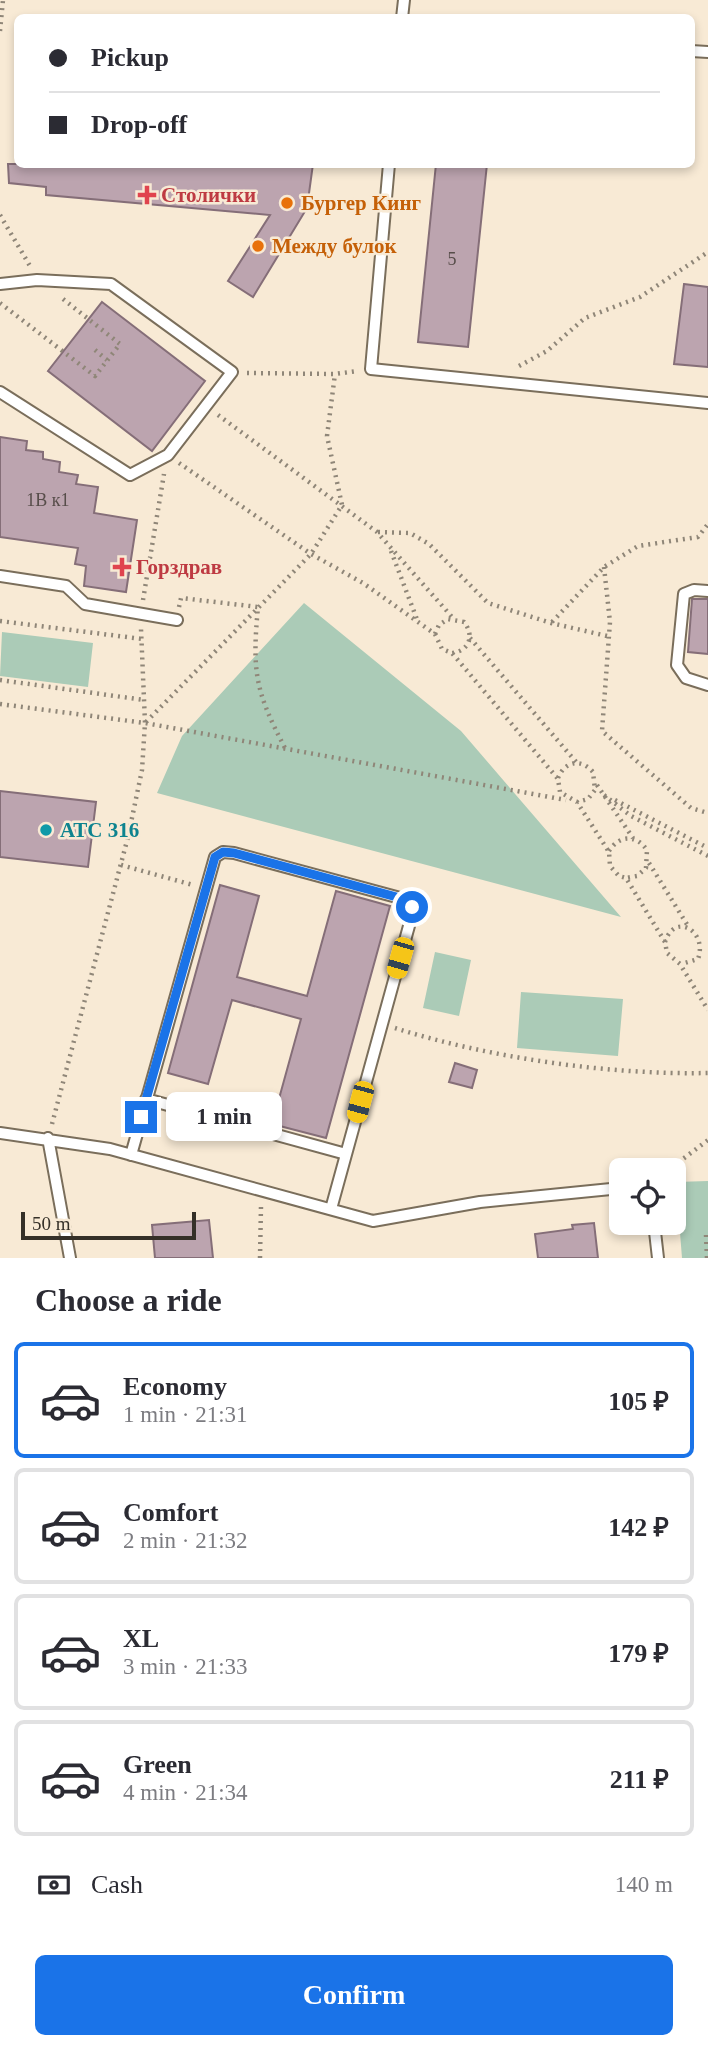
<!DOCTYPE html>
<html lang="en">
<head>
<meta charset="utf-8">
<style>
	:root { --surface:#fff; --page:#f7f7f7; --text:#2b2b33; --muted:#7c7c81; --line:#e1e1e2; --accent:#1a73e8 }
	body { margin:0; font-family:"Times New Roman",serif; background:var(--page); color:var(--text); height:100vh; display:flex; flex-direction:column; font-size:26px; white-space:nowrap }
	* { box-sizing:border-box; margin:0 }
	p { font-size:23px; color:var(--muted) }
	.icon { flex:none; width:38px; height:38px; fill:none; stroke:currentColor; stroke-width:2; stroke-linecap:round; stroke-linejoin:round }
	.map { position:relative; height:1258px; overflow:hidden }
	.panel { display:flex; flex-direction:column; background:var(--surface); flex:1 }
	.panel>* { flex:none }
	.hud { position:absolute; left:14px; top:14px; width:681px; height:154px; border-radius:10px; box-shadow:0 4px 10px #0003; display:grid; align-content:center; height:154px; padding:0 35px; background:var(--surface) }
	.tools { position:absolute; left:609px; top:1158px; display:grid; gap:14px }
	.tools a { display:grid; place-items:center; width:77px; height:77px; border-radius:10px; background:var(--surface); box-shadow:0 4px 10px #0003; font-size:35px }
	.scale { position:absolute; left:21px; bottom:18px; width:175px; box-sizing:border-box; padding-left:7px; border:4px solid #353028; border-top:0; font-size:19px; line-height:24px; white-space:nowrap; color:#353028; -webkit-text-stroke:5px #f8ead5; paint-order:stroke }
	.end { position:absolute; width:32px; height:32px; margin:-16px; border:9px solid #1a73e8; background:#fff; box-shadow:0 0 0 4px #fff }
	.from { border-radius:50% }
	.bubble { position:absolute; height:49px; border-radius:10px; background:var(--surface); box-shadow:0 4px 10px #0003; font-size:23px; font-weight:700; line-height:49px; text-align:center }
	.car { position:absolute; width:21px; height:42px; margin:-21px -10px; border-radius:9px; box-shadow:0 0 5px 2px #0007; background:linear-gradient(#f5c518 24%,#345 0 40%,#f5c518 0 76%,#345 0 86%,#f5c518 0) }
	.hud b { display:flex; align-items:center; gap:24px; height:66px; font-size:26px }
	.hud b+b { border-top:2px solid var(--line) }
	.hud i { width:18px; height:18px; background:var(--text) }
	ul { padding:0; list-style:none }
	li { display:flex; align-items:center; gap:21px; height:116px; margin:0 14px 10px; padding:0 21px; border:4px solid var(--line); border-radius:10px }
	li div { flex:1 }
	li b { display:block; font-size:26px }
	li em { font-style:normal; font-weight:700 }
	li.selected { border-color:var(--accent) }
	li>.icon { width:63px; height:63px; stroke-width:1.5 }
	h2 { padding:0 35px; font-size:32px; line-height:84px }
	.pay { display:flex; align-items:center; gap:18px; height:77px; padding:0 35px; font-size:26px }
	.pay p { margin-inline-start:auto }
	.primary-button { display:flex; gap:14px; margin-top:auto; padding:14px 35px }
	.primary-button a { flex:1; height:80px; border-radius:10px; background:var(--accent); color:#fff; font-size:28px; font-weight:700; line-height:80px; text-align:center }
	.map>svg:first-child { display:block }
	.green { fill:#abcbb7 }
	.building { fill:#bca4af; stroke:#856e78; stroke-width:2 }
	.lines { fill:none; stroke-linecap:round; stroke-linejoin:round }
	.service-casing { stroke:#7a6e5b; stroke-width:14 }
	.path { stroke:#8f8678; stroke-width:4.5; stroke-dasharray:2 5; stroke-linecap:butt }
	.service { stroke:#fff; stroke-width:10 }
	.route { stroke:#1a73e8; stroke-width:9 }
	.health-dot { fill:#e0444e; stroke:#f8ead5; stroke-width:2.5 }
	.food-dot { fill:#e8710a; stroke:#f8ead5; stroke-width:2.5 }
	.culture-dot { fill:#0f9aa8; stroke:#f8ead5; stroke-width:2.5 }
	.labels { text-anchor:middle; stroke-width:5; stroke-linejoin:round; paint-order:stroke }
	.number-label { font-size:18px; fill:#574d4a }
	.health-label { font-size:21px; font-weight:bold; fill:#be3a42; stroke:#f8ead5; text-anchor:start }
	.food-label { font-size:21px; font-weight:bold; fill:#c56008; stroke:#f8ead5; text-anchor:start }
	.culture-label { font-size:21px; font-weight:bold; fill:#0d838f; stroke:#f8ead5; text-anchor:start }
</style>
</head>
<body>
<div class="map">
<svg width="708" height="1258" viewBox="0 0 708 1258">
	<rect width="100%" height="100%" fill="#f8ead5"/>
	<path class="green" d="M304,603l157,128 160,186 -464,-124 25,-57z
		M2,632l91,11 -5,44 -88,-11z
		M435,952l36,8 -12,56 -36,-8z
		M521,992l102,7 -5,57 -101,-8z
		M708,1181v77h-26l-6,-76z"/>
	<path class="building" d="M8,164h305l-6,44 -54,89 -25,-16 42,-66 -224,-20v-8l-37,-4z
		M436,164h51l-19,183 -50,-5z
		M684,284l24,3v80l-34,-3z
		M102,302l103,79 -53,70 -104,-80z
		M0,437l27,4 -1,9 17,2v7l17,3 -1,10 19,3 -2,9 22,3 -4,26 43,7 -11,72 -42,-6 2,-20 -11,-2 3,-16 -78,-11z
		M692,599h16v55l-20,-2z
		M0,791l96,11 -8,65 -88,-10z
		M220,885l39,11 -22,81 70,19 29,-105 54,15 -64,232 -54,-14 29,-105 -69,-19 -24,84 -40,-11z
		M455,1063l22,7 -5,18 -23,-6z
		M209,1220l4,38h-58l-3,-33z
		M594,1223l4,35h-60l-3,-24 38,-5 -1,-4z"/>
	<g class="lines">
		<defs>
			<path id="service" d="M402,18l2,-18
				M691,51l17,1
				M389,164l-18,205 337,34
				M0,284l37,-4 74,4 121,88 -64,83 -38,20 -130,-83
				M0,576l66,10 19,18 92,16
				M708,591l-14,-1 -10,4 -7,71 9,13 22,7
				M146,1099l200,55
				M0,1133l110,16 263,72 107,-19 141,-14
				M48,1138l22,120
				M131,1155l84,-298 8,-5 11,1 170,46 8,8v8l-81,294
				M654,1223l4,35"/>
		</defs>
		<use href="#service" class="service-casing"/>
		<path class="path" d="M0,31l3,-31
			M0,215l30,51
			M0,303l95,73 25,-32 -57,-45
			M95,350l12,10
			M519,366l28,-15 38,-33 55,-21 68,-45
			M247,373l88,1 22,-3
			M218,415l159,117 76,86
			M179,463l132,91 52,29 72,51 7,15 10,4 106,126 2,13 17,10 32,50 1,14 9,10 7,2 39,64 2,11 13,11 28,46
			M378,532l32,1 19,11 59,59 63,20 56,13
			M391,551l27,71
			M604,567l6,55 -8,109 89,77 17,5
			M143,600l21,-126
			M179,607l2,-9 77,9c-6,64 -3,84 27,141
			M0,621l142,18
			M552,622l52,-55 34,-21 60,-9 10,-13
			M435,634l4,-9 9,-6 16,3c11,14 5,29 -12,31
			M470,638l107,125
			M0,680l144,20
			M0,704l145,19 421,77
			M146,722l165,-168 31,-49 -15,-69 8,-62
			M558,778c7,-17 23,-20 35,-6l2,18 -7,9 -11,3
			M597,785l36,53
			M604,795l27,21 77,40
			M615,800l93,48
			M609,851c10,-16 27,-17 38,-1l-1,18 -9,8 -11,2
			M649,863l39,63
			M121,865l72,20
			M665,942c10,-31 43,-10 33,17l-17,5
			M395,1028c95,30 214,47 313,45
			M52,1124l76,-287 14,-67 3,-47 -4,-94
			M667,1171l41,-31
			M706,1235l1,23
			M260,1258l1,-52"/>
		<use href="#service" class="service"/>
	</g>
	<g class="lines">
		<path class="route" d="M141,1117l74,-260 8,-5 11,1 170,46 8,8"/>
	</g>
	<g class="health-dot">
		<path d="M143.5 184.5h7v7h7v7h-7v7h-7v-7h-7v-7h7z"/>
		<path d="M118.5 556.5h7v7h7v7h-7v7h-7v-7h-7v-7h7z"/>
	</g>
	<g class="food-dot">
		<circle cx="287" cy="203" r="7"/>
		<circle cx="258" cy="246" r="7"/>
	</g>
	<circle class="culture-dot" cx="46" cy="830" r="7"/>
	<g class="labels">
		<g class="number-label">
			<text x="452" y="265">5</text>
			<text x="48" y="506">1В к1</text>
		</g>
		<g class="health-label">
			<text x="161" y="202">Столички</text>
			<text x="136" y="574">Горздрав</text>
		</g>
		<g class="food-label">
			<text x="301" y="210">Бургер Кинг</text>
			<text x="272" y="253">Между булок</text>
		</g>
		<g class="culture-label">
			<text x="60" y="837">АТС 316</text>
		</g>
	</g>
</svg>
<div class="tools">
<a><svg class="icon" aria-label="locate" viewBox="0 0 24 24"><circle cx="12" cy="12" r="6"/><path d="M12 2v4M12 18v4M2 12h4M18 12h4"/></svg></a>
</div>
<div class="scale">50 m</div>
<i class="end from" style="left:412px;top:907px"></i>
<i class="end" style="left:141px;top:1117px"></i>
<div class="bubble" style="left:166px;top:1092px;width:116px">1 min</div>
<i class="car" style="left:400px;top:958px;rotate:196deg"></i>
<i class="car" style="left:360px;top:1102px;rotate:195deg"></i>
<div class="hud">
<b><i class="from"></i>Pickup</b>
<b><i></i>Drop-off</b>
</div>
</div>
<section class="panel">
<h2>Choose a ride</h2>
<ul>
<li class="selected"><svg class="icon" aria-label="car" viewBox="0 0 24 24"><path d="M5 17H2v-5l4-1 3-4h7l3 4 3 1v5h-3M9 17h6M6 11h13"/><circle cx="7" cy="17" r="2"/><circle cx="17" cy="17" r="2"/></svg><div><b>Economy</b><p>1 min · 21:31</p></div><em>105 ₽</em></li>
<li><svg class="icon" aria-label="car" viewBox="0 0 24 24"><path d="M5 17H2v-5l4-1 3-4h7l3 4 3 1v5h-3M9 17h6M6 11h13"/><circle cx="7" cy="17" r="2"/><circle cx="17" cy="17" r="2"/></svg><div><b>Comfort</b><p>2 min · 21:32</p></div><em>142 ₽</em></li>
<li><svg class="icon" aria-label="car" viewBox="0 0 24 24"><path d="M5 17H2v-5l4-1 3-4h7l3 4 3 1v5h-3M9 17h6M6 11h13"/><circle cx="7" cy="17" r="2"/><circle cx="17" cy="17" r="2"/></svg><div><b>XL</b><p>3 min · 21:33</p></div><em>179 ₽</em></li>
<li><svg class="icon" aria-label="car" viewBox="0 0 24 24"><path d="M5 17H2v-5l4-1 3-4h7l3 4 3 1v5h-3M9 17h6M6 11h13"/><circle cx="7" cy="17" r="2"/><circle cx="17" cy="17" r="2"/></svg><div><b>Green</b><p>4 min · 21:34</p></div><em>211 ₽</em></li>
</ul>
<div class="pay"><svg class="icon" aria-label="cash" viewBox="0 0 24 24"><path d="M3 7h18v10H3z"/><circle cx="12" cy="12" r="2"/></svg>Cash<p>140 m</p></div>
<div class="primary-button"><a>Confirm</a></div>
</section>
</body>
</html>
